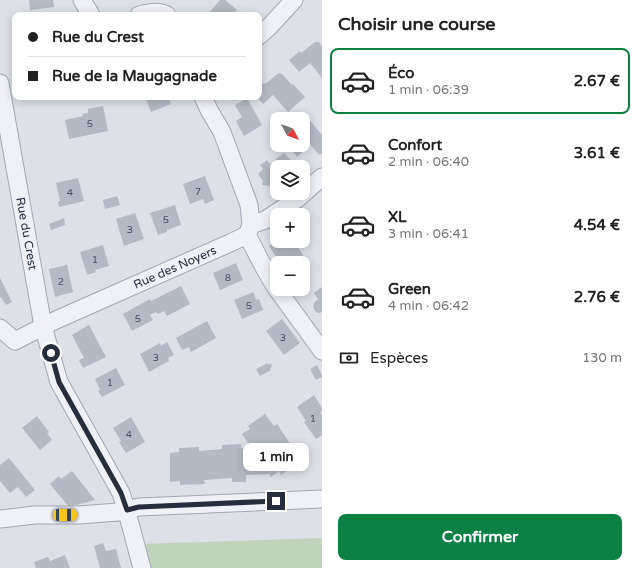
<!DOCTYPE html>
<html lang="fr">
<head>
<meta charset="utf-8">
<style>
	:root { --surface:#fff; --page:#f2f2f2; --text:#222; --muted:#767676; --line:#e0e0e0; --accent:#0b8043 }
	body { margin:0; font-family:"Varela Round",sans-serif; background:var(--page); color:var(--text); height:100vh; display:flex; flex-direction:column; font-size:15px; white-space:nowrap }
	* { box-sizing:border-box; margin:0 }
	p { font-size:13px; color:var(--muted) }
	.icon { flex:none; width:22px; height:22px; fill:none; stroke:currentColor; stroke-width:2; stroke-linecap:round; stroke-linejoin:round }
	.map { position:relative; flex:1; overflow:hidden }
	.sheet { display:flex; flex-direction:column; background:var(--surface); width:316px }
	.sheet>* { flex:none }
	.banner { position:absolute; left:12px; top:12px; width:250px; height:88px; border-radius:8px; box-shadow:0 2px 10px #0003; display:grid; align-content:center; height:88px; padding:0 16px; background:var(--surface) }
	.needle { width:26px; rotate:131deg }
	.buttons { position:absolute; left:270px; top:112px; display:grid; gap:8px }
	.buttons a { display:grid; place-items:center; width:40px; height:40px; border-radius:8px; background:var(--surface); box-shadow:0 2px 10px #0003; font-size:20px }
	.end { position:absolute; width:18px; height:18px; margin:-9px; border:5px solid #262d3e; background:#fff; box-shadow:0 0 0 2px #fff }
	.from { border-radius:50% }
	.bubble { position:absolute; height:28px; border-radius:8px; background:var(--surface); box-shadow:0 2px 10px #0003; font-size:13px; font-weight:800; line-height:28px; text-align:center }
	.car { position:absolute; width:12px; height:24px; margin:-12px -6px; border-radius:5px; box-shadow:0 0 3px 1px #0007; background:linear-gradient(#f5c518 24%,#345 0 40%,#f5c518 0 76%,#345 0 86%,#f5c518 0) }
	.banner b { display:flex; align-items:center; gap:14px; height:38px; font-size:15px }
	.banner b+b { border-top:1px solid var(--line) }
	.banner i { width:10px; height:10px; background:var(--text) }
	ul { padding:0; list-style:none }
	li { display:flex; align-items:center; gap:12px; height:66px; margin:0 8px 6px; padding:0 8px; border:2px solid transparent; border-radius:8px }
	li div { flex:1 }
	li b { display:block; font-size:15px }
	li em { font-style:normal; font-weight:800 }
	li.active { border-color:var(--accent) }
	li>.icon { width:36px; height:36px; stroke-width:1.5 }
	h2 { padding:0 16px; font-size:18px; line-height:48px }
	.pay { display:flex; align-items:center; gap:10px; height:44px; padding:0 16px; font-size:15px }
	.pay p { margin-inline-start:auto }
	.button { display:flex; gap:8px; margin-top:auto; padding:8px 16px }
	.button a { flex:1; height:46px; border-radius:8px; background:var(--accent); color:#fff; font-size:16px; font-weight:800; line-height:46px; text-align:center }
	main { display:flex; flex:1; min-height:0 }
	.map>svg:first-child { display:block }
	.green { fill:#c1d2bd }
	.building { fill:#b4b9c4 }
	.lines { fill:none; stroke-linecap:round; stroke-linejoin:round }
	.street-casing { stroke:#a2a7b1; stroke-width:19 }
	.street { stroke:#eff1f6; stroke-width:17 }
	.route { stroke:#262d3e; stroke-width:5 }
	.labels { text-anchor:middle; stroke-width:3; stroke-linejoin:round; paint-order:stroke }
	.number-label { font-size:10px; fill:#4a5060 }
	.street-label { font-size:12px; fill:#262d3e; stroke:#eceff5 }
</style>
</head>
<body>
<main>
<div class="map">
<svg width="322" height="568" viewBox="0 0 322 568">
	<rect width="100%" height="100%" fill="#dde0e7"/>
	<path class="green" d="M322,538v30h-174l-7,-24z"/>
	<path class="building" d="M29,0h24l1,7 -24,3z
		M220,0h5l12,10 -5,5h-25z
		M315,42h4l3,4v32l-12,-15 -11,9 -10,-12 11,-9 1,2z
		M279,73l3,1 10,11 1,-1 12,13 -17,15 -15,-17 -10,9 -6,-7h2v-11l5,-3 1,1z
		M145,97h23l3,7 -20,8z
		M247,98l15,27 -18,11 -8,-15 6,-4 -7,-12z
		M103,106l5,25 -39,8 -4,-19 18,-4 -1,-2 6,-1v-4z
		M308,118l14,17v18l-3,2 -10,-12 -3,2v4l-9,8 -9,-12h15v-22z
		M284,153l13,14h-20v10l-1,5 -5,4 -9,-1 1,-4 -5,-7 5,-5 -3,-4 7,-5 3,4z
		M205,176l9,24 -9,4 -2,-5 -13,5 -7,-20z
		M78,178l6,23 -25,6 -1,-5 2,-1 -4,-18z
		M117,196l3,9 -15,4 -2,-9z
		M175,205l6,20 -14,5v2l-9,3 -8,-22z
		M135,213l9,26 -20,7 -8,-27z
		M64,218l1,7 -14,5 -2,-6z
		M277,241h17l11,17 -7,5h-18l-11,-17z
		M103,245l6,21 -14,4 1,2 -9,3 -7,-23z
		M236,263l7,17 -23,10 -7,-17z
		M67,265l6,27 -18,5 -6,-28z
		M0,278l12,24 -6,3 -5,-8h-1z
		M181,286l9,18 -23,12 -3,-5 -6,3 -2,-2 -6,3 3,5 -21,11 -9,-17 27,-15 1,2z
		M322,287v25l-3,1 -3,-1 -2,-3 -1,-2 1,-4 4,-4 -4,-6z
		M253,292l3,8 3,-1 4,11 -21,9 -8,-19z
		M282,319l18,24 -16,12 -18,-24z
		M207,321l9,17 -25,14 -2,-5 -7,3 -6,-12z
		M89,325l17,32 -23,11 -4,-8 5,-2 -12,-23z
		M167,342l7,13 -6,3 1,3 -20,11 -9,-18 20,-11 1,3z
		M268,363v2l3,-2 1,4 -2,1 1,2 -11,6 -4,-7z
		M317,365l5,10v2l-6,3 -6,-11z
		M116,368l9,17 -23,12 -4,-6 2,-1 -5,-11z
		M314,395l8,13v3l-2,1 2,3v20l-6,4 -12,-17 2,-1 -9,-14z
		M265,414l9,12 3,-2 16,24 -3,2 9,13 -18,12 -2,-4 -8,6 -2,-3 -23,1v7h-14v-4l-28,2 1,4 -25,1v-4l-10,1v-29l9,-1v-4l20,-1v4l23,-2v-4l19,-1v4h10l-9,-14 8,-5 -2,-3z
		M37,416l12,16 -2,1 5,7 -12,10 -18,-22z
		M131,417l14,25 -19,11 -7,-11 2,-1 -8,-13z
		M9,458l26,32 -9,7 -8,-10 -8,6 -10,-12v-16z
		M72,471l23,29 -26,7 -19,-23 9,-8 2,3z
		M103,543l3,8 10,-2 5,19h-21l-6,-22z
		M65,555l5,13h-34l-2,-6 14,-5 2,4z"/>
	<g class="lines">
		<defs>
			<g id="street">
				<path d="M82,0l9,15"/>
				<path d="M139,15c10,-2 19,-5 28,0"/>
				<path d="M259,36l9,-8 26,-28"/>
				<path id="s1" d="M0,83l43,243 16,56 62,111c8,24 14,50 21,75"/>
				<path d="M251,225l14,-5 32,-21 25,-22"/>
				<path d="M247,235c10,18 18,37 30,54"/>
				<path d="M277,289l45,62"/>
				<path id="s2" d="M0,328l15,13 41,-21 174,-77 17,-8 4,-10 -2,-20 -27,-73 -13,-22 -6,-13"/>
				<path d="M0,519l35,-4h44l39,-3 21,-5 183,-8"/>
			</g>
		</defs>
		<use href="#street" class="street-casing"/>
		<use href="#street" class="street"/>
	</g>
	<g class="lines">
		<path class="route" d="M51,353l8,29 62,111 6,17 12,-3 137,-6"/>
	</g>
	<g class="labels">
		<g class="number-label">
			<text x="90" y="127">5</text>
			<text x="198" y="195">7</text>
			<text x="70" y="196">4</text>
			<text x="166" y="223">5</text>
			<text x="130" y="233">3</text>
			<text x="95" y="263">1</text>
			<text x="228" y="281">8</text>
			<text x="61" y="285">2</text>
			<text x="249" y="309">5</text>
			<text x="138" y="322">5</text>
			<text x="283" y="341">3</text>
			<text x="156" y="361">3</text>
			<text x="110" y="386">1</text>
			<text x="313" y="422">1</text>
			<text x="129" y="438">4</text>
		</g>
		<g class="street-label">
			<text dy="4" stroke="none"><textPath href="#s1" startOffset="153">Rue du Crest</textPath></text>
			<text dy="4" stroke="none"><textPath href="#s2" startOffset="196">Rue des Noyers</textPath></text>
		</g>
	</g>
</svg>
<div class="buttons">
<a><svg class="needle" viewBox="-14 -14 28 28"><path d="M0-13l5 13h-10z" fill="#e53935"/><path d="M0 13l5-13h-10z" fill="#767676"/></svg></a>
<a><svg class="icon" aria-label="layers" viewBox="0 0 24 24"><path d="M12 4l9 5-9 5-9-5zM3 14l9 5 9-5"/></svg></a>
<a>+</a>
<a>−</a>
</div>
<i class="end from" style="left:51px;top:353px"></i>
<i class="end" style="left:276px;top:501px"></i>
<div class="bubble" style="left:243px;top:443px;width:66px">1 min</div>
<i class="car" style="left:65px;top:515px;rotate:90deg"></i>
<div class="banner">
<b><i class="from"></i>Rue du Crest</b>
<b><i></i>Rue de la Maugagnade</b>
</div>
</div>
<section class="sheet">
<h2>Choisir une course</h2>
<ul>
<li class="active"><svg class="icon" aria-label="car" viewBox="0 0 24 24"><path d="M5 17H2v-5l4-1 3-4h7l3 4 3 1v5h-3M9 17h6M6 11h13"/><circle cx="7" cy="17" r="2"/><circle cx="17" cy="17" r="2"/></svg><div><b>Éco</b><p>1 min · 06:39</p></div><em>2.67 €</em></li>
<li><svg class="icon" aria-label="car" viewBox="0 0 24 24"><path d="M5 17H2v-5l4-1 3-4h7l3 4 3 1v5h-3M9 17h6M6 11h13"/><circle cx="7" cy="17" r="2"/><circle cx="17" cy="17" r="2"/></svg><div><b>Confort</b><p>2 min · 06:40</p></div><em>3.61 €</em></li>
<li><svg class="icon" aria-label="car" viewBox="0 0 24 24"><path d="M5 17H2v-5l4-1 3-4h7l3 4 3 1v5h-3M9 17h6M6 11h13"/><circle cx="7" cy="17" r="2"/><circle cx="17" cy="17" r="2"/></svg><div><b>XL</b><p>3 min · 06:41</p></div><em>4.54 €</em></li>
<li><svg class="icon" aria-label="car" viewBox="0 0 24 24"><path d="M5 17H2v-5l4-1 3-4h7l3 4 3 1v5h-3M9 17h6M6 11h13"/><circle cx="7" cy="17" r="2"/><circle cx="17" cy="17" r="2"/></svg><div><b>Green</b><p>4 min · 06:42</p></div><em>2.76 €</em></li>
</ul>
<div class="pay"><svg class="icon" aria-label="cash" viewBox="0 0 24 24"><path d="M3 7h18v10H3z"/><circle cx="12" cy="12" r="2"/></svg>Espèces<p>130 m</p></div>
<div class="button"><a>Confirmer</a></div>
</section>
</main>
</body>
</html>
